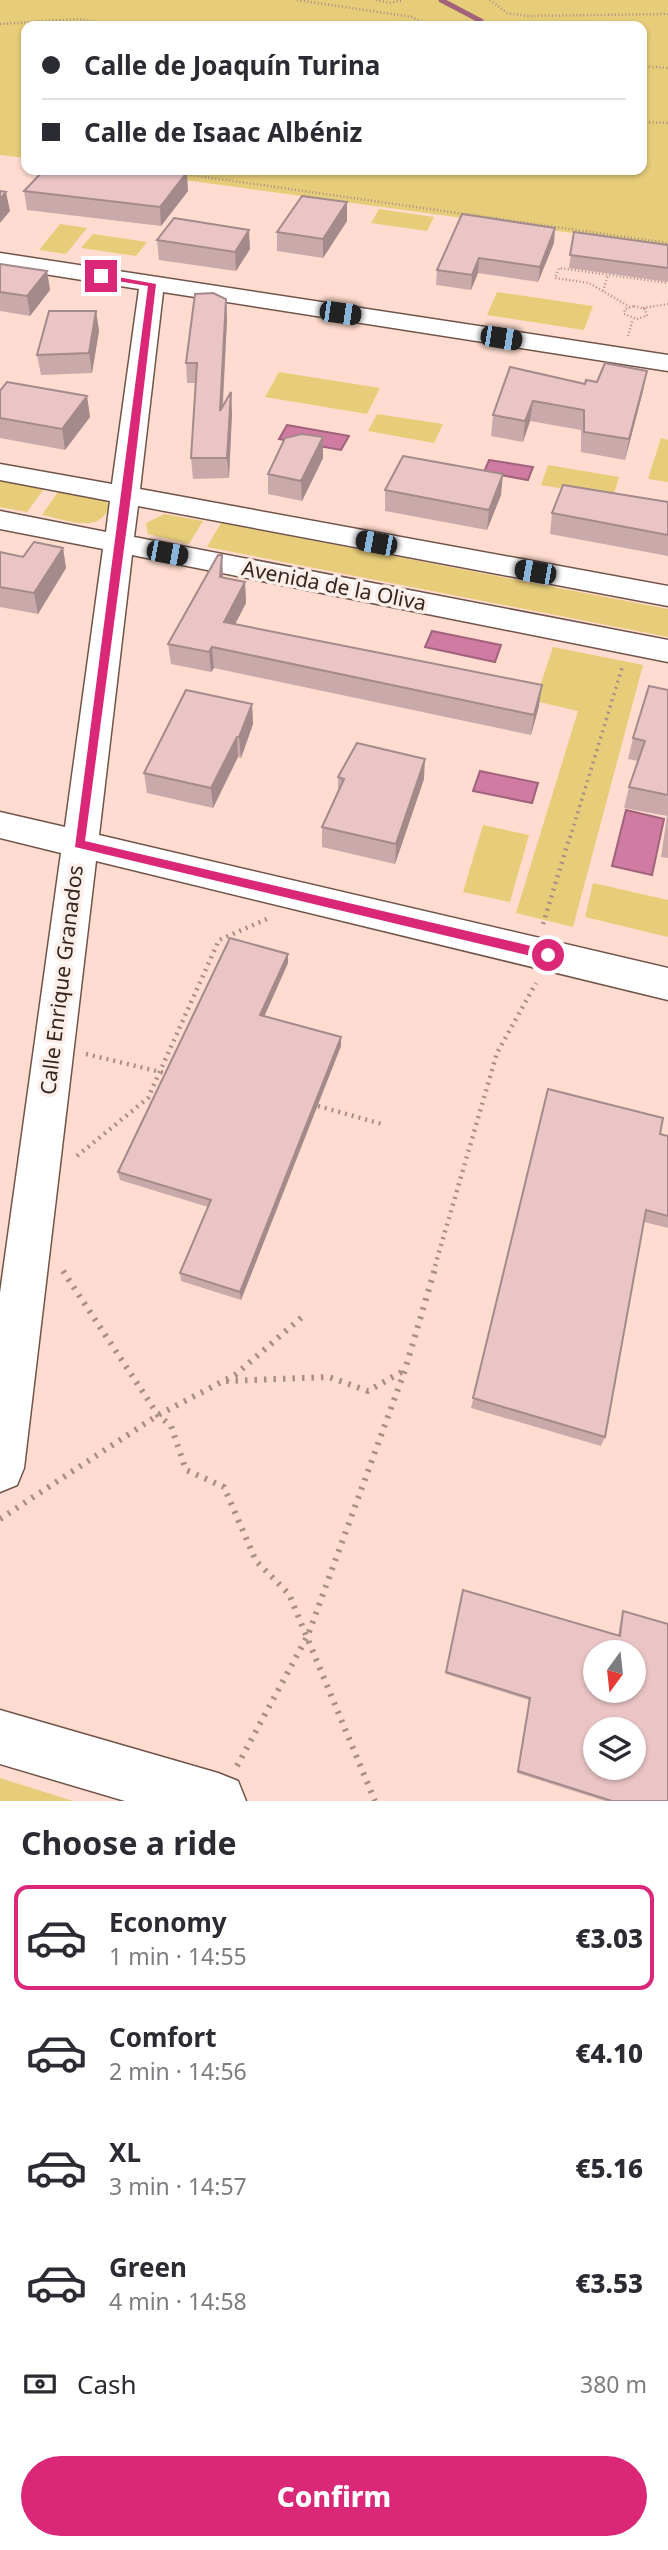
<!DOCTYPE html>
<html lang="en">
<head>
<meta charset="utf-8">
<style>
	:root { --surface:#fff; --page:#f2f2f3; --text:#2b2b33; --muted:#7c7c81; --line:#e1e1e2; --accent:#db2777 }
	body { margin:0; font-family:"Noto Sans",sans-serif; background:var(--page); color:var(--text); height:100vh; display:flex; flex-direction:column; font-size:26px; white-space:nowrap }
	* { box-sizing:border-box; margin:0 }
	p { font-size:23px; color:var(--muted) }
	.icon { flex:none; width:38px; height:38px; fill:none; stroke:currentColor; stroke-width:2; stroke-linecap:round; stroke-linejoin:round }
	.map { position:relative; height:1801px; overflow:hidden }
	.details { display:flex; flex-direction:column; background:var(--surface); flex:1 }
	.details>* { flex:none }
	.banner { position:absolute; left:21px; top:21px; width:626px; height:154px; border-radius:14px; box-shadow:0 2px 5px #0004; display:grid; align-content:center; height:154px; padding:0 21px; background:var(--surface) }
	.needle { width:46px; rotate:195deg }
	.controls { position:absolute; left:583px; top:1640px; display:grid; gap:14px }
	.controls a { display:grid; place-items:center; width:63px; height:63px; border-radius:50%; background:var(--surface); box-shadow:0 2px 5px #0004; font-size:35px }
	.end { position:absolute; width:32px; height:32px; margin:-16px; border:9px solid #db2777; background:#fff; box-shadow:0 0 0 4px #fff }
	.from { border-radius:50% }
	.car { position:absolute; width:21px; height:42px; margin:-21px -10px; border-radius:9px; box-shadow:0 0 5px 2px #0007; background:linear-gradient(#222 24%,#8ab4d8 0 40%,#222 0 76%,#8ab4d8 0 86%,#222 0) }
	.banner b { display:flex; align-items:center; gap:24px; height:66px; font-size:26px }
	.banner b+b { border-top:2px solid var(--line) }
	.banner i { width:18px; height:18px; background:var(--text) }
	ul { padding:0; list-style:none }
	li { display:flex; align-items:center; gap:21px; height:105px; margin:0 14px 10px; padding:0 7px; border:4px solid transparent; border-radius:14px }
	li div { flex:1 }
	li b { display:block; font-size:26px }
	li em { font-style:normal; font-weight:800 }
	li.current { border-color:var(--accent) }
	li>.icon { width:63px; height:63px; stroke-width:1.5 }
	h2 { padding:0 21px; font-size:32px; line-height:84px }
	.pay { display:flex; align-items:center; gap:18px; height:77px; padding:0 21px; font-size:26px }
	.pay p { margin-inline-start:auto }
	.button { display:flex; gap:14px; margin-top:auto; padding:14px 21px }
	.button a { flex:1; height:80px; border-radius:42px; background:var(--accent); color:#fff; font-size:28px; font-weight:800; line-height:80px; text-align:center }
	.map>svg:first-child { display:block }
	.green { fill:#e7cd79 }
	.water { fill:#d07ca2; stroke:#a1627b; stroke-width:2 }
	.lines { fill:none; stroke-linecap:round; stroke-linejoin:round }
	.stream { stroke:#a1627b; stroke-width:5 }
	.minor-casing { stroke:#715449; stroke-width:3 }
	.path-far3 { stroke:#a88f85; stroke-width:2.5; stroke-dasharray:1 2.5; stroke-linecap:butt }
	.path-far2 { stroke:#a88f85; stroke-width:3.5; stroke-dasharray:2 4.5; stroke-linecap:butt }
	.path-far1 { stroke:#a88f85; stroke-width:4.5; stroke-dasharray:2 5; stroke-linecap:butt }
	.path { stroke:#a88f85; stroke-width:6; stroke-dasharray:2.5 7; stroke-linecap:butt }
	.minor { fill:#fff; fill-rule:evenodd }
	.wall { fill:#caa9aa }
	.shaded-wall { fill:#a48a8b }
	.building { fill:#ebc5c6; stroke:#a48a8b; stroke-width:2; fill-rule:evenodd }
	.route { fill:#db2777 }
	.labels { text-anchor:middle; stroke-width:7; stroke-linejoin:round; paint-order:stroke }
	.street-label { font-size:21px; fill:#332621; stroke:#fceee9 }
</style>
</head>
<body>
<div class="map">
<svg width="668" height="1801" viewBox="0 0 668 1801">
	<rect width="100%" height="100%" fill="#ffdccf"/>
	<path class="green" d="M0,0h668v246l-557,-76h531v-144h-616v132l-26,-3z
		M379,209l55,8 -7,14 -56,-8z
		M60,224l27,4 -21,26 -27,-4z
		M93,234l54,8 -11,14 -55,-8z
		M497,292l96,14 -9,24 -97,-15z
		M279,372l101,16 -13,26 -102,-17z
		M377,414l66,10 -9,19 -66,-12z
		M661,438l7,2v42l-20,-3z
		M548,465l71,12 -6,20 -72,-12z
		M0,481l44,8 -17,23 -27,-5z
		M58,492l49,9 2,7c-12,27 -43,11 -67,7z
		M164,514l39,7 -14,23 -41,-10 -2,-11z
		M221,523l447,86v28l-461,-90z
		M553,647l90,18 -70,262 -57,-14 62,-202 -43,-10z
		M483,825l46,10 -19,67 -47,-10z
		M593,883l75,17v37l-83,-20z
		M0,1778l73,23h-73z"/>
	<path class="water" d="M287,425l62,11 -8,14 -62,-11z
		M489,460l44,7 -5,13 -44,-8z
		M432,631l69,14 -6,17 -70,-15z
		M480,771l58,12 -6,20 -59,-12z
		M626,810l38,9 -12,56 -40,-9z"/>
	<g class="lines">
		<path class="stream" d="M441,0l40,21"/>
		<defs>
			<path id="minor" d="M0,253l668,102v16l-505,-79 -23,197 528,97v20l-530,-100 -4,31 534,103v22l-536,-107 -33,280 569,133v32l-572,-139 -72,607 -7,17 -17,7v-199l61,-440 -61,-15v-26l65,15 38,-278 -103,-20v-18l106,21 4,-31 -110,-21v-16l112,20 27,-195 -139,-22z
				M0,1710l218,63 20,8 8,20h-121l-125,-37z"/>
		</defs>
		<use href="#minor" class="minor-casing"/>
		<path class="path-far3" d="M297,0l115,17 18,9
			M376,0l13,3 14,-3
			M490,0l17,13 21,3 140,-2
			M0,24l79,-5 39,7
			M642,66l26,2
			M642,122l26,1
			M184,174l484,69
			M603,291l5,-16
			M634,306l11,3 2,7 -10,3 -13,-5 1,-5z
			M630,307l-41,-24 -34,-5 4,-10 109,15
			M643,308l25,-4
			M628,336l5,-17"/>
		<path class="path-far2" d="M570,838l52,-170"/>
		<path class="path-far1" d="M543,924l27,-88
			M86,1054l83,20
			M318,1106l64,18
			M77,1156l71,-58 71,-158 48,-21
			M435,1266l62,-213 39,-70"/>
		<path class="path" d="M63,1271l95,144 13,11 15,44 38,17 32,74 33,33 86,207
			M226,1381l103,-4 39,14 37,-21
			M0,1519l158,-104 77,-40 67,-58
			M237,1766l71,-131 97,-265 31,-105"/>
		<use href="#minor" class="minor"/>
	</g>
	<path class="wall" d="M24,191h164l-27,35 -134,-16z
		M347,202v19l-24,37 -46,-7v-19z
		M462,214l92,29 -16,39 -60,-9 -7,17 -35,-5 1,-15z
		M574,232l94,13v37l-99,-14z
		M157,240l93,9 -14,22 -77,-11z
		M0,264l47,7 3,19 -20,26 -30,-5z
		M226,299l1,20 -4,87 9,7 -3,65 -36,1 -2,-21 5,-75h-9l-1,-20z
		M96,311l3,20 -7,42 -51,2 -4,-20z
		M510,367l75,17 58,7 -18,69 -44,-8v-22l-51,-9 -7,21 -32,-6 2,-21z
		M0,391l87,5 3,21 -25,33 -65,-12z
		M323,458l-21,43 -34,-7v-20z
		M385,490l116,5 -14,35 -102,-19z
		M668,502v54l-118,-22 2,-21z
		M63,548l3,20 -28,46 -38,-7v-55l23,5z
		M223,578l22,4 1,21 -11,21 304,82 -8,29 -317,-67 -3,4 -40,-8 -3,-20z
		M668,690v168l-7,-1 6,-41 -43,-8 5,-21 9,-26 -10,-2 5,-21z
		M252,704l1,20 -12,34 -3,-1 -25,51 -66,-15 -3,-20z
		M338,777l86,2 -29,85 -73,-17v-20l16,-37z
		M288,963l-24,53 77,30 -100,254 -60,-19 -1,-8 28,-66 -88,-27 -2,-8z
		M548,1089l112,45 8,2v92l-24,-6 -39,215 -4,9 -130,-38z
		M463,1590l155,45 4,-21 1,-3 45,190h-63l-88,-28 12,-73 -83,-26z"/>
	<path class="shaded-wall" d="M187,172l1,19 -27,35 -1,-19z
		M6,192l4,19 -10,12v-24z
		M347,202v19l-24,37v-19z
		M555,228l-1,15 -16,39 2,-15z
		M249,230l1,19 -14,22 -1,-19z
		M479,258l-1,15 -7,17 1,-15z
		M47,271l3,19 -20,26 -3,-20z
		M226,299l1,20 -6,112 -1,-20z
		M96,311l3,20 -7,42 -3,-20z
		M647,371l-4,20 -18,69 4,-21z
		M231,392l1,21 -3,65 -2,-20z
		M87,396l3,21 -25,33 -3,-21z
		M533,401l-3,20 -7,21 2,-21z
		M323,437v21l-21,43 -1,-20z
		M503,474l-2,21 -14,35 2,-20z
		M63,548l3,20 -28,46 -4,-21z
		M222,555l1,21 -1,22 -2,-21z
		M245,582l1,21 -20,39 -2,-20z
		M212,647l2,21 -3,4 -2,-20z
		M542,685l-3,21 -8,29 3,-20z
		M252,704l1,20 -12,34 -2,-21z
		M237,737l1,20 -25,51 -2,-20z
		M425,759l-1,20 -29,85 1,-20z
		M288,954v9l-27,61 -1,-9z
		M341,1037v9l-100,254 -1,-8z"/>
	<path class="building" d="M44,170h129l14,2 -27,35 -136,-16z
		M0,191l6,1 -6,7z
		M302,196l45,6 -24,37 -46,-7z
		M462,214l93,14 -15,39 -61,-9 -7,17 -35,-5z
		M174,218l75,12 -14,22 -78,-12z
		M574,232l94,13v23l-98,-13z
		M0,264l47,7 -20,25 -27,-4z
		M213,293l13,6 -6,112 11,-19 -4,66h-36l6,-95h-11l9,-69z
		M49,311h47l-7,42 -52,2z
		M605,363l42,8 -18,68 -45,-7v-22l-51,-9 -8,20 -32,-6 17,-48 75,17 1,-4 11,2z
		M7,382l80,14 -25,33 -62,-11v-27z
		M302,434l21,3 -22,44 -33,-7 17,-36z
		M403,456l100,18 -14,36 -104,-20z
		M563,485l105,17v33l-116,-22z
		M34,542l29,6 -29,45 -34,-6v-35l23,5z
		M218,555h4l-2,22 25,5 -21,40 318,63 -8,30 -322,-68 -3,5 -41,-8z
		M649,686l19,4v105l-39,-8 16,-46 -12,-3z
		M186,690l66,14 -13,33h-2l-26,51 -67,-15z
		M357,743l68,16 -29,85 -74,-17 22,-48 -6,-2z
		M230,938l58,16 -28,61 81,22 -101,255 -60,-19 31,-73 -93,-28z
		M548,1089l115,29 -3,16 8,2v80l-22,-6 -41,227 -132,-39z
		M463,1590l157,46 3,-25 45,13v177h-56l-94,-30 12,-73 -84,-26zM595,1652h39v38h-39zM595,1729h39v39h-39z"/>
	<path class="route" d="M101,274l55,10 -25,212 -46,345 463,109 6,5 -2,3 -4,2 -473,-113 73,-561 -49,-8z"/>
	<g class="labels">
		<g class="street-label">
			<text transform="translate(334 586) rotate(11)" y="7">Avenida de la Oliva</text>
			<text transform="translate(62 980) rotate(-83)" y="7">Calle Enrique Granados</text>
		</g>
	</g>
</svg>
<div class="controls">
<a><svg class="needle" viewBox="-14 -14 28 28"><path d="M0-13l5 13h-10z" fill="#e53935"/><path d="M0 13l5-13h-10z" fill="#7c7c81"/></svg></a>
<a><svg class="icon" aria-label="layers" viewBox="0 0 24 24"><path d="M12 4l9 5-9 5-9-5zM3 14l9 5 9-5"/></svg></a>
</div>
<i class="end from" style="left:548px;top:955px"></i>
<i class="end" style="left:101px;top:276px"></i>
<i class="car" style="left:340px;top:313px;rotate:98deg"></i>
<i class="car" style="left:501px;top:338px;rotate:99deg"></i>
<i class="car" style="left:376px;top:543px;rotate:281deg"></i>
<i class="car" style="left:167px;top:553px;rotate:101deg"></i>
<i class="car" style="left:535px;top:572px;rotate:280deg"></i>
<div class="banner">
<b><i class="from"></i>Calle de Joaquín Turina</b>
<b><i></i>Calle de Isaac Albéniz</b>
</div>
</div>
<section class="details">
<h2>Choose a ride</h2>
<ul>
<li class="current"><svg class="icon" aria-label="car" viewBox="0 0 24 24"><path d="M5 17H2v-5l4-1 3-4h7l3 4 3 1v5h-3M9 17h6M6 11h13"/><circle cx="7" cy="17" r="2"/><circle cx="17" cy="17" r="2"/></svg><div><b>Economy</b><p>1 min · 14:55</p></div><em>€3.03</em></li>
<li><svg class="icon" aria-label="car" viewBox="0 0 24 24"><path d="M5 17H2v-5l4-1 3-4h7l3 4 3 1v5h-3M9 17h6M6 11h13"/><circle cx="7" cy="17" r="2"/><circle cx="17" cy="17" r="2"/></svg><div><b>Comfort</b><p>2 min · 14:56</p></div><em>€4.10</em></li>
<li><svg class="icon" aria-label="car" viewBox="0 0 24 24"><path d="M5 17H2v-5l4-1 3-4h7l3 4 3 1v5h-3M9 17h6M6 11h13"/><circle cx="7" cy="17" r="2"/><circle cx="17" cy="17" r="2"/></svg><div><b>XL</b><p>3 min · 14:57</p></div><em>€5.16</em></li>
<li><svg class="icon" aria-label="car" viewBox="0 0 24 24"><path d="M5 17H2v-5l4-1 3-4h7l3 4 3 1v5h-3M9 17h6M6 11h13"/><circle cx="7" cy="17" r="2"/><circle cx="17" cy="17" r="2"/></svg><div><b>Green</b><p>4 min · 14:58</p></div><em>€3.53</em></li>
</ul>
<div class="pay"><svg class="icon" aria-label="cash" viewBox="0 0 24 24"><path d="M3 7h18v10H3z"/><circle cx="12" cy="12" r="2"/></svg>Cash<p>380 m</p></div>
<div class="button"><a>Confirm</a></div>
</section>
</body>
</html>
